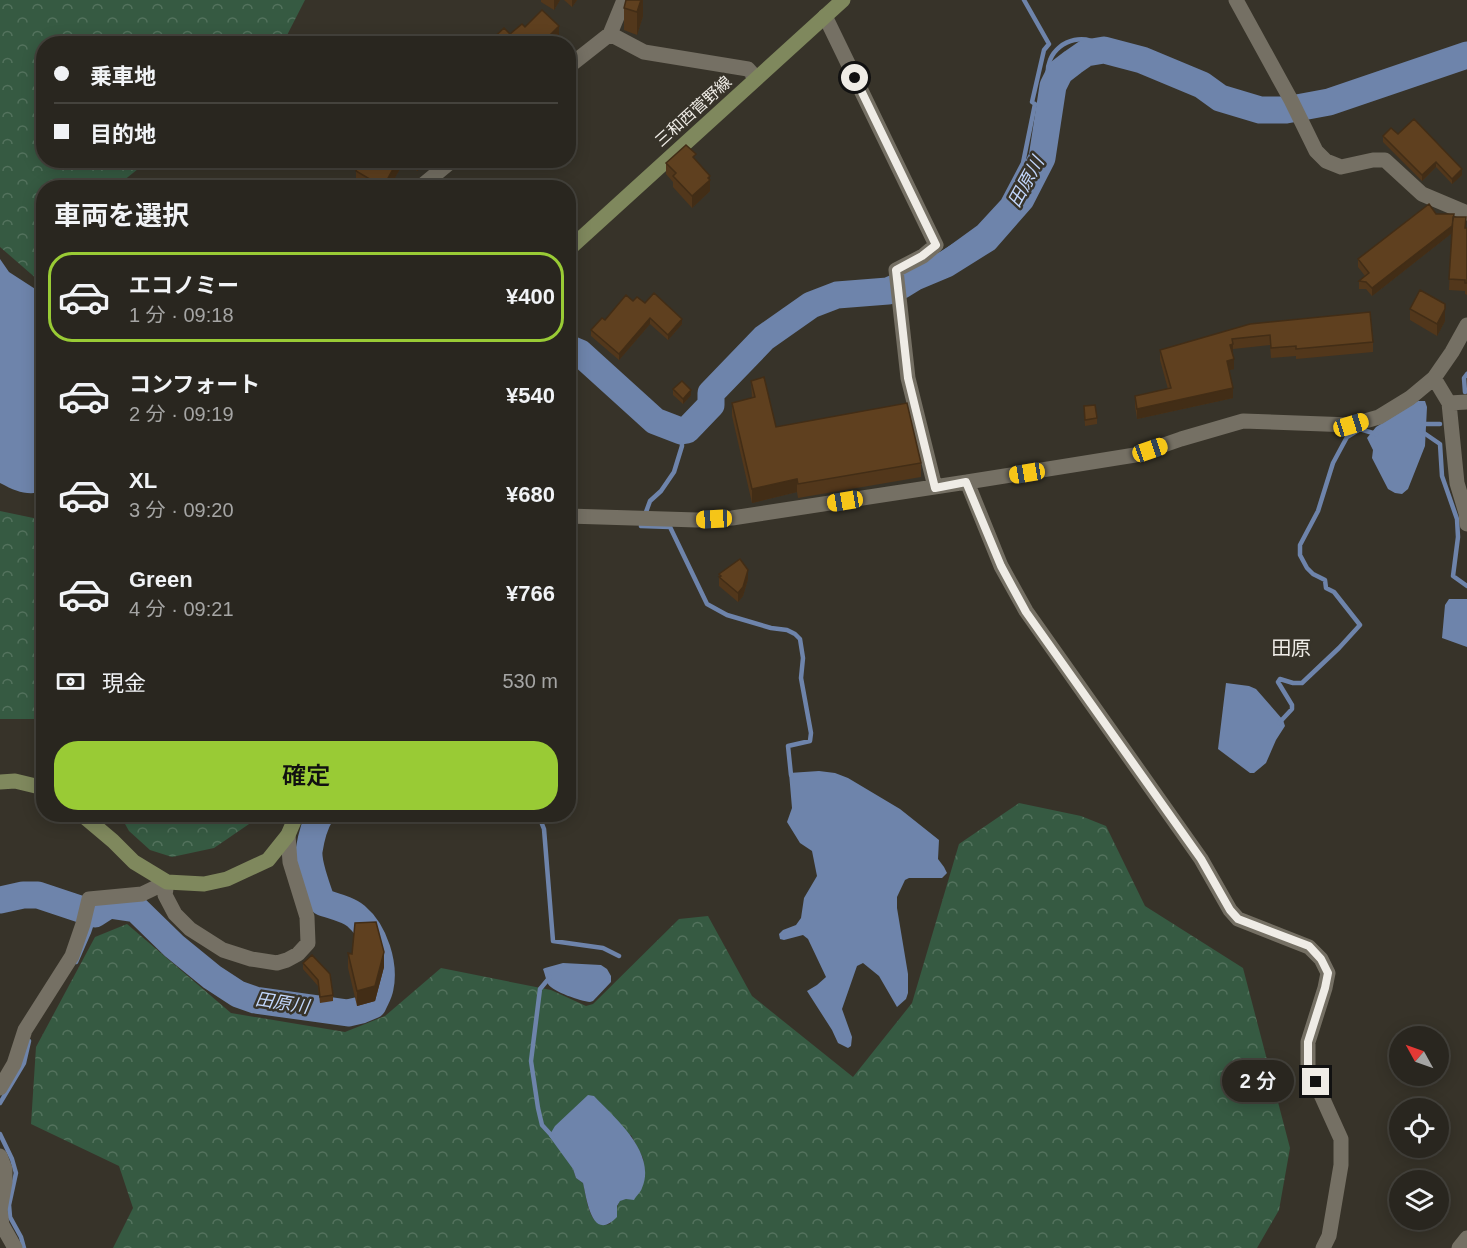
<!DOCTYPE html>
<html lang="ja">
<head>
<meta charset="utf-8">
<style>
	:root { --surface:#29261f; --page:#312e28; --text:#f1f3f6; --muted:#a5a5a4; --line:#45433d; --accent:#99cb35 }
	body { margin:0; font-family:Helvetica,"Noto Sans JP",sans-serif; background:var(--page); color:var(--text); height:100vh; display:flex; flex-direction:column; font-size:22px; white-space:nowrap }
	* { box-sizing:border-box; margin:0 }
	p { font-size:20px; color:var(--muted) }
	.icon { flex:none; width:33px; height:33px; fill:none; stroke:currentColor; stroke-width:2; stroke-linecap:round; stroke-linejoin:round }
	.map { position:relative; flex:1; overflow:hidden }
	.panel { position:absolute; left:36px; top:180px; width:540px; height:642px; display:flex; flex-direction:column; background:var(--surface); border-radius:24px; box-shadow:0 3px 15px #0003,0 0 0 2px var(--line) }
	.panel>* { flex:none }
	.guide { position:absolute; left:36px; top:36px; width:540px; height:132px; border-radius:24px; box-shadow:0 3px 15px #0003,0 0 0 2px var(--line); display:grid; align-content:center; height:132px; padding:0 18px; background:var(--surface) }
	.needle { width:39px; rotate:310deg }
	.buttons { position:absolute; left:1389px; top:1026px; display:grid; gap:12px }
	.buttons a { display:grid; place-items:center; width:60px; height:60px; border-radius:50%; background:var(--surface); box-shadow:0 3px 15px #0003,0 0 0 2px var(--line); font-size:30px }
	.end { position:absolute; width:27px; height:27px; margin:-14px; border:8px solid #efece6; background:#111; box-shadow:0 0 0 3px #111 }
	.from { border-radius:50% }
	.bubble { position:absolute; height:42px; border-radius:21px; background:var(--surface); box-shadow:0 3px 15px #0003,0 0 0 2px var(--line); font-size:20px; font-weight:600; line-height:42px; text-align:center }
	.car { position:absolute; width:18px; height:36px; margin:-18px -9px; border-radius:8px; box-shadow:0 0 4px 2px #0007; background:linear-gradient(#f5c518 24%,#345 0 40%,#f5c518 0 76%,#345 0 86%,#f5c518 0) }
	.guide b { display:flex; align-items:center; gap:21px; height:57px; font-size:22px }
	.guide b+b { border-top:2px solid var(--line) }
	.guide i { width:15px; height:15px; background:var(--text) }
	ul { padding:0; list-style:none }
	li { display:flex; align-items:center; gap:18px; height:90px; margin:0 12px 9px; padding:0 6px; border:3px solid transparent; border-radius:24px }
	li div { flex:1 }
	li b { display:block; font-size:22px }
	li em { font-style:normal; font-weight:600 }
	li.on { border-color:var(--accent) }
	li>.icon { width:54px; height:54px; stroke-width:1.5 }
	h2 { padding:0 18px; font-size:27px; line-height:72px }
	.pay { display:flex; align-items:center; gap:15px; height:66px; padding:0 18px; font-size:22px }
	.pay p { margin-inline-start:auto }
	.primary-button { display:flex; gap:12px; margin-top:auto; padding:12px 18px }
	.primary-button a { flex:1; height:69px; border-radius:24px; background:var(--accent); color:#111; font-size:24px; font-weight:600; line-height:69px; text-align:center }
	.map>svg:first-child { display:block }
	.forest { fill:url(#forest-crowns); fill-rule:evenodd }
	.water { fill:#6e84ab }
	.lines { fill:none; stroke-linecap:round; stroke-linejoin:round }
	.stream { stroke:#6e84ab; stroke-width:4.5 }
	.river { stroke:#6e84ab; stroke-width:27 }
	.minor { stroke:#757064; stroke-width:15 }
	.secondary { stroke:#7f885d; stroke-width:15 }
	.wall { fill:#52371b }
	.shaded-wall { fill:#422d16 }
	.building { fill:#5f401f; stroke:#422d16; stroke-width:1.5 }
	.route { stroke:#efece6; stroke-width:8 }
	.labels { text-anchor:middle; stroke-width:5; stroke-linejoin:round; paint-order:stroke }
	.street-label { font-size:16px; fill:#efece6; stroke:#373329 }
	.water-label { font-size:18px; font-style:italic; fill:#c2d7fc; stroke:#373329 }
	.quarter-label { font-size:20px; fill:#efece6; stroke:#373329 }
</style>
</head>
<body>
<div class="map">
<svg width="1467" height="1248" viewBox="0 0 1467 1248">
	<defs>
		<pattern id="forest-crowns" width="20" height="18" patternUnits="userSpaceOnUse" patternTransform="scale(1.5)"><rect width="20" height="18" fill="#365a42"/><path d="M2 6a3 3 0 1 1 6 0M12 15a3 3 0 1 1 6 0" fill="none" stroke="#53725d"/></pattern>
	</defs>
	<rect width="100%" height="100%" fill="#373329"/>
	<path class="forest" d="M0,0h305l-22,43 -239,1v116l104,1 -25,20 -6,6 -73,1 -1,94 -5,-2 -38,-33z
		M0,511l43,9v199h-43z
		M1019,803l62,13 25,10 39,80 98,62 47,180 -11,62 -22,38h-1144l20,-40 -14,-42 -88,-42 5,-77 59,-110 32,-13 104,89 114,19 40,-16 56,-48 110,22 35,16 7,-2 86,-85 29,-3 44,80 101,81 59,-74 47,-159zM631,1135l12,23 2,16 -19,25 -6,1 -10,24c-22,6 -23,-26 -27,-41l-7,-5 -3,-9z
		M120,815h142l-48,33 -42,9 -22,-7 -21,-19z"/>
	<path class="water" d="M0,259l9,13 34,22v198c-18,3 -26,0 -43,-9z
		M1418,401h7l2,6 -2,39 -17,43 -6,5 -7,-1 -7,-4 -16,-31 1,-8 -6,-12 9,-11z
		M1449,599h18v48l-25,-9 3,-33z
		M1226,683l23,3 7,3 27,31 2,6 -9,14 -10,23 -12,10h-4l-32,-24z
		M819,771l16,2 13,5 52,31 39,31 -1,19 6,8 3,6 -5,5h-33l-4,2 -8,17v11l11,66v19l-2,6 -9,8 -18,-31 -16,-13 -6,3 -15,43 10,28 -1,9 -3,2 -10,-5 -6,-13 -25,-39 10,-6 9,-8 -18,-38 -5,-4 -19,5 -4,-1 -1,-5 4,-4 13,-5 5,-7 3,-20 13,-22 -5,-25 -12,-8 -13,-21 5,-14 -3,-35z
		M563,963l38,2 6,4 4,7v6l-18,19 -3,1c-9,-1 -37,-10 -42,-18 -2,-4 -3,-10 -5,-15l2,-1z
		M588,1095l6,1c21,22 63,57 48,92 -1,4 -6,8 -8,12l-8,-1 -6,2 -3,5v11c-25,26 -30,-17 -34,-34l-7,-5 -3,-9 -24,-33 6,-10z"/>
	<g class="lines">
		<path class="stream" d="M1051,98c-2,-12 -6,-26 -1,-38 8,-21 39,-29 54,-10
			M837,295l20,-8 49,-10h9l20,-18 44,-32 24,-26 20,-38 12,-59 -3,-2 12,-52 5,-6 -25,-44
			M1465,392l-1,-14 3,-4
			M1423,424h17
			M1421,431l19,13 2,32 15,43 1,18 -5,39 14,10
			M646,512l4,-11 11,-10 13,-19 8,-26 -1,-15
			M642,523l-1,3 29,1 37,77 20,11 44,13 16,2 8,4 5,5 3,19 -2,20 10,55 -1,8 -22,5 3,29
			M1279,723l13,-14v-4l-14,-23 2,-3 13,4h9l37,-35 21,-23 -26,-33 -8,-4 -1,-8 -12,-6 -6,-6 -7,-13v-10l18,-34 15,-48 14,-26 13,-8 16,5
			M538,814l6,15 9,112 50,7 16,8
			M76,962l13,-30 6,-18
			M550,977l-10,12 -9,72 7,47 4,17 11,12
			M0,1103l24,-40 5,-22
			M0,1134l12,25 4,14 -7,32 1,12 11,20 3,11"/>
		<path class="river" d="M568,348l12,5 75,68 26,10 6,-1 24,-25v-12l53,-55 47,-33 26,-10 51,-4 14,-6 13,-8 31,-13 40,-25 35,-40 21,-41 11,-72 7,-14 13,-10 13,-9 18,-3 38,10 60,25 18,13 40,12h26l43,-8 138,-47
			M0,900l23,-5h15l57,19 14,-9 27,4 38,37 38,31 26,17 17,6 93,13 13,-3 12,-5c2,-5 6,-11 7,-17 5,-23 -5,-56 -24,-72 -8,-7 -23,-10 -34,-14 -4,-11 -14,-40 -13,-51 2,-13 5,-26 12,-37"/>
		<path class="minor" d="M1236,0l55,100 25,51 10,10 15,6 32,-7h12l37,34 45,19
			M825,16l111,229 -13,11 -27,14 12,108 27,109
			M610,34l34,18 104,17 8,9
			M568,67l42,-33 14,-34
			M419,188l34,-28
			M1434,378l15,25 18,-1
			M1449,403l8,80 9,30 1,11
			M967,482l168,-27 46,-16 62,-18 108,4 28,-8 31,-19 24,-20 18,-26 15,-27
			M568,516l129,4 35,-2 235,-36 34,84 25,45 175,248 29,51 8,9 71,28 12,12 7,14 -3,15 -17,54v24l33,73v26l-12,71 -6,12
			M167,882l-2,13 10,19 15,15 33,21 28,9 26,4 10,-3 11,-6 10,-11 -1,-26 -17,-55 -2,-27
			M0,1088l14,-24 11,-34 47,-74 11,-32 6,-25 53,-5 25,-12
			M0,1156l5,13v13l-5,28 2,15 13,23
			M1459,1248l8,-10"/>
		<path class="secondary" d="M568,250l275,-250
			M0,782l15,-1 29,7
			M81,814l32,27 21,21 33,20 37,2 23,-5 41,-19 20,-25 9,-21"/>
	</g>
	<path class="wall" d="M541,0h19l-6,10 -13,-8z
		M564,0h13l-5,7z
		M643,0v16l-6,19 -13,-5v-22z
		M1398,134l64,41 -10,9 -16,-17 -14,14 -39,-39v-6z
		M362,160h69l-14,11 -5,-7 -5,6 -6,-3 -12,21h-24l-9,-6v-11z
		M696,161l14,15v15l-18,17 -19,-21v-5l-7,-8v-11z
		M1436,214l18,3 13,11v67l-2,-1v-3l-16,-1 3,-57 -80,63 -6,-7h-7v-8l6,-5 -7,-9v-8z
		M633,301l12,2 37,21 -14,16 -18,-16 -31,36 -28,-24v-6z
		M1410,309l35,12 -8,15 -27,-16z
		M1250,324l123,18v10l-77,7v-3l-25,2 -1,-13 -37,4 -1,5 2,15 -5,1 4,28 -96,21 -2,-13v-10l33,-7 -8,-29v-10z
		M751,381l25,46 145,36v14l-123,21 -1,-6 -45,11 -20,-87v-13l20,-5z
		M673,389l18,6 -8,9 -10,-9z
		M1084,406l13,12v6l-12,2z
		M719,574l29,5 -5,17 -5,6 -19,-16z
		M348,953l36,14 -9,34 -18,5 -9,-38z
		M303,963l30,32v6l-13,2 -2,-17 -15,-17z"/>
	<path class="shaded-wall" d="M554,0h6l-6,10z
		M572,0h5l-5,7z
		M641,0h2v16l-6,19v-23z
		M559,26v9l-9,9h-2v-7z
		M547,36v8h-8z
		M398,160h3v7l-12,21h-6z
		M407,160h5v4l-5,6z
		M417,160h14l-14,11z
		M1436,162v5l-14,14v-6z
		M1462,169v6l-10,9v-5z
		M710,176v15l-18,17v-12z
		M1452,226v7l-80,63v-8z
		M1445,309v12l-8,15v-12z
		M650,318v6l-31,36v-6z
		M682,319v5l-14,16v-5z
		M1233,344v10l-3,1v-10z
		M1234,359v10l-7,2v-10z
		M1233,388v10l-96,21v-10z
		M691,390v5l-8,9v-5z
		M797,479v13l-45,11v-14z
		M748,570v9l-5,17 -5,6v-9z
		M384,952v15l-9,34 -18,5v-15z"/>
	<path class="building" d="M626,0h15l-4,12 -13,-4z
		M542,10l17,16 -11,11 -1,-1 -8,8h-52l17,-16 6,6 12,-10 3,3z
		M1414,119l48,50 -10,10 -16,-17 -14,13 -39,-39 8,-8 7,6z
		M686,145l10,9 -3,3 17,19 -2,2 2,2 -18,16 -19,-20 3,-3 -10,-10z
		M362,160h36l-15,27 -27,-16z
		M335,184l5,4h-8z
		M1429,204l7,10h18l-2,12 -80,62 -6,-6 -7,-1 10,-8 -11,-14z
		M1453,217h13l-1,11h2v55h-2v-3l-16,-1z
		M1420,290l25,14v5l-8,15 -27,-15z
		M654,293l28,26 -14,16 -18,-17 -31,36 -28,-24 11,-12 3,2 21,-25 7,6 4,-4 8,6z
		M1370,312l3,30 -77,7v-3l-25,2 -1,-13 -38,4 1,5 -3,1 4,14 -7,2 6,27 -96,21 -2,-13 36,-8 -11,-38 90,-26z
		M764,377l12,50 131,-24 14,60 -123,21 -1,-5 -45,10 -20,-86 23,-6 -4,-16z
		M682,381l9,9 -8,9 -10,-10z
		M1095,405l2,13 -12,2 -1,-14z
		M740,559l8,11 -5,17 -5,6 -19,-16 2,-1 -2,-2z
		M376,922l8,30 -9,34 -18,5 -9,-38 4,1 3,-31z
		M312,955l18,19 3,21 -13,2 -2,-17 -15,-17z"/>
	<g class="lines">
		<path class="route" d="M855,78l81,167 -14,11 -26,14 12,108 27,110 31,-6 35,84 25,46 175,247 29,51 8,9 71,27 12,13 7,14 -3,15 -17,54v24l8,16"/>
	</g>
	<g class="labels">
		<g class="street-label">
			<text transform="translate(693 111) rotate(-42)" y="6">三和西菅野線</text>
		</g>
		<g class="water-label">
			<text transform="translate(1026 182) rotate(-61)" y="6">田原川</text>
			<text transform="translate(282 1003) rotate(9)" y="6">田原川</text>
		</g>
		<g class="quarter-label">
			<text x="1291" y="655">田原</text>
		</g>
	</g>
</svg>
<div class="buttons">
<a><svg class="needle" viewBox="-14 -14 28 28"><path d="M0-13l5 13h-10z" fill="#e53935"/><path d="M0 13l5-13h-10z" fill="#a5a5a4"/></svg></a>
<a><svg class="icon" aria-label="locate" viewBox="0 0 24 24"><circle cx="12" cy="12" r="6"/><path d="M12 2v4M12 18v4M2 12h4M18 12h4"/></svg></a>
<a><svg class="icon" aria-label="layers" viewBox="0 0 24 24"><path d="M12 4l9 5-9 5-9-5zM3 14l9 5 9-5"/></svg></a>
</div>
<i class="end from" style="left:855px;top:78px"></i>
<i class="end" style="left:1316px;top:1082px"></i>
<div class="bubble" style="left:1222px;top:1060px;width:72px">2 分</div>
<i class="car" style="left:1351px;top:425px;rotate:73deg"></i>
<i class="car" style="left:1150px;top:450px;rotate:71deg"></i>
<i class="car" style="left:1027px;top:473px;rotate:261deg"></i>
<i class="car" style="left:845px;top:501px;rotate:261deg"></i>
<i class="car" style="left:714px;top:519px;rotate:267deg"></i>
<div class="guide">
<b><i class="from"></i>乗車地</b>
<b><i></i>目的地</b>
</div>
<section class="panel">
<h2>車両を選択</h2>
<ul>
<li class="on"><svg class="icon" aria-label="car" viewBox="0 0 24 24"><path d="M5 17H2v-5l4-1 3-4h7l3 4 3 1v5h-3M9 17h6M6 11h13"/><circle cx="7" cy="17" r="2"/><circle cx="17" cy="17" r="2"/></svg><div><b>エコノミー</b><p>1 分 · 09:18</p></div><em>¥400</em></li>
<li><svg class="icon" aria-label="car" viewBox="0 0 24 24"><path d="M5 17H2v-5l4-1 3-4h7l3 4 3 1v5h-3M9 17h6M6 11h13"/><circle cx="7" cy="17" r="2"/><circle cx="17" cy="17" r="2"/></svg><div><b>コンフォート</b><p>2 分 · 09:19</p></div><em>¥540</em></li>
<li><svg class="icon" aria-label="car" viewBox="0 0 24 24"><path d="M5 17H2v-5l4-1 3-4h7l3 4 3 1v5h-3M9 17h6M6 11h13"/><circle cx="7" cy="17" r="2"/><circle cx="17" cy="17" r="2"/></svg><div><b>XL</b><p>3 分 · 09:20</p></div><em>¥680</em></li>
<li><svg class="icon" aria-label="car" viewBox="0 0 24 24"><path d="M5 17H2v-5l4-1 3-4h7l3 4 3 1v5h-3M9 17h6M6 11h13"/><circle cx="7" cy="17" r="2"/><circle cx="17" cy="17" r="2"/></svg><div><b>Green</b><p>4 分 · 09:21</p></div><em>¥766</em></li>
</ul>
<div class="pay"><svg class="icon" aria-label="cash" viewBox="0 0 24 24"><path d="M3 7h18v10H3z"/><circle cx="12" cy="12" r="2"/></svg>現金<p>530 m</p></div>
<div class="primary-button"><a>確定</a></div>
</section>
</div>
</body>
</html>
